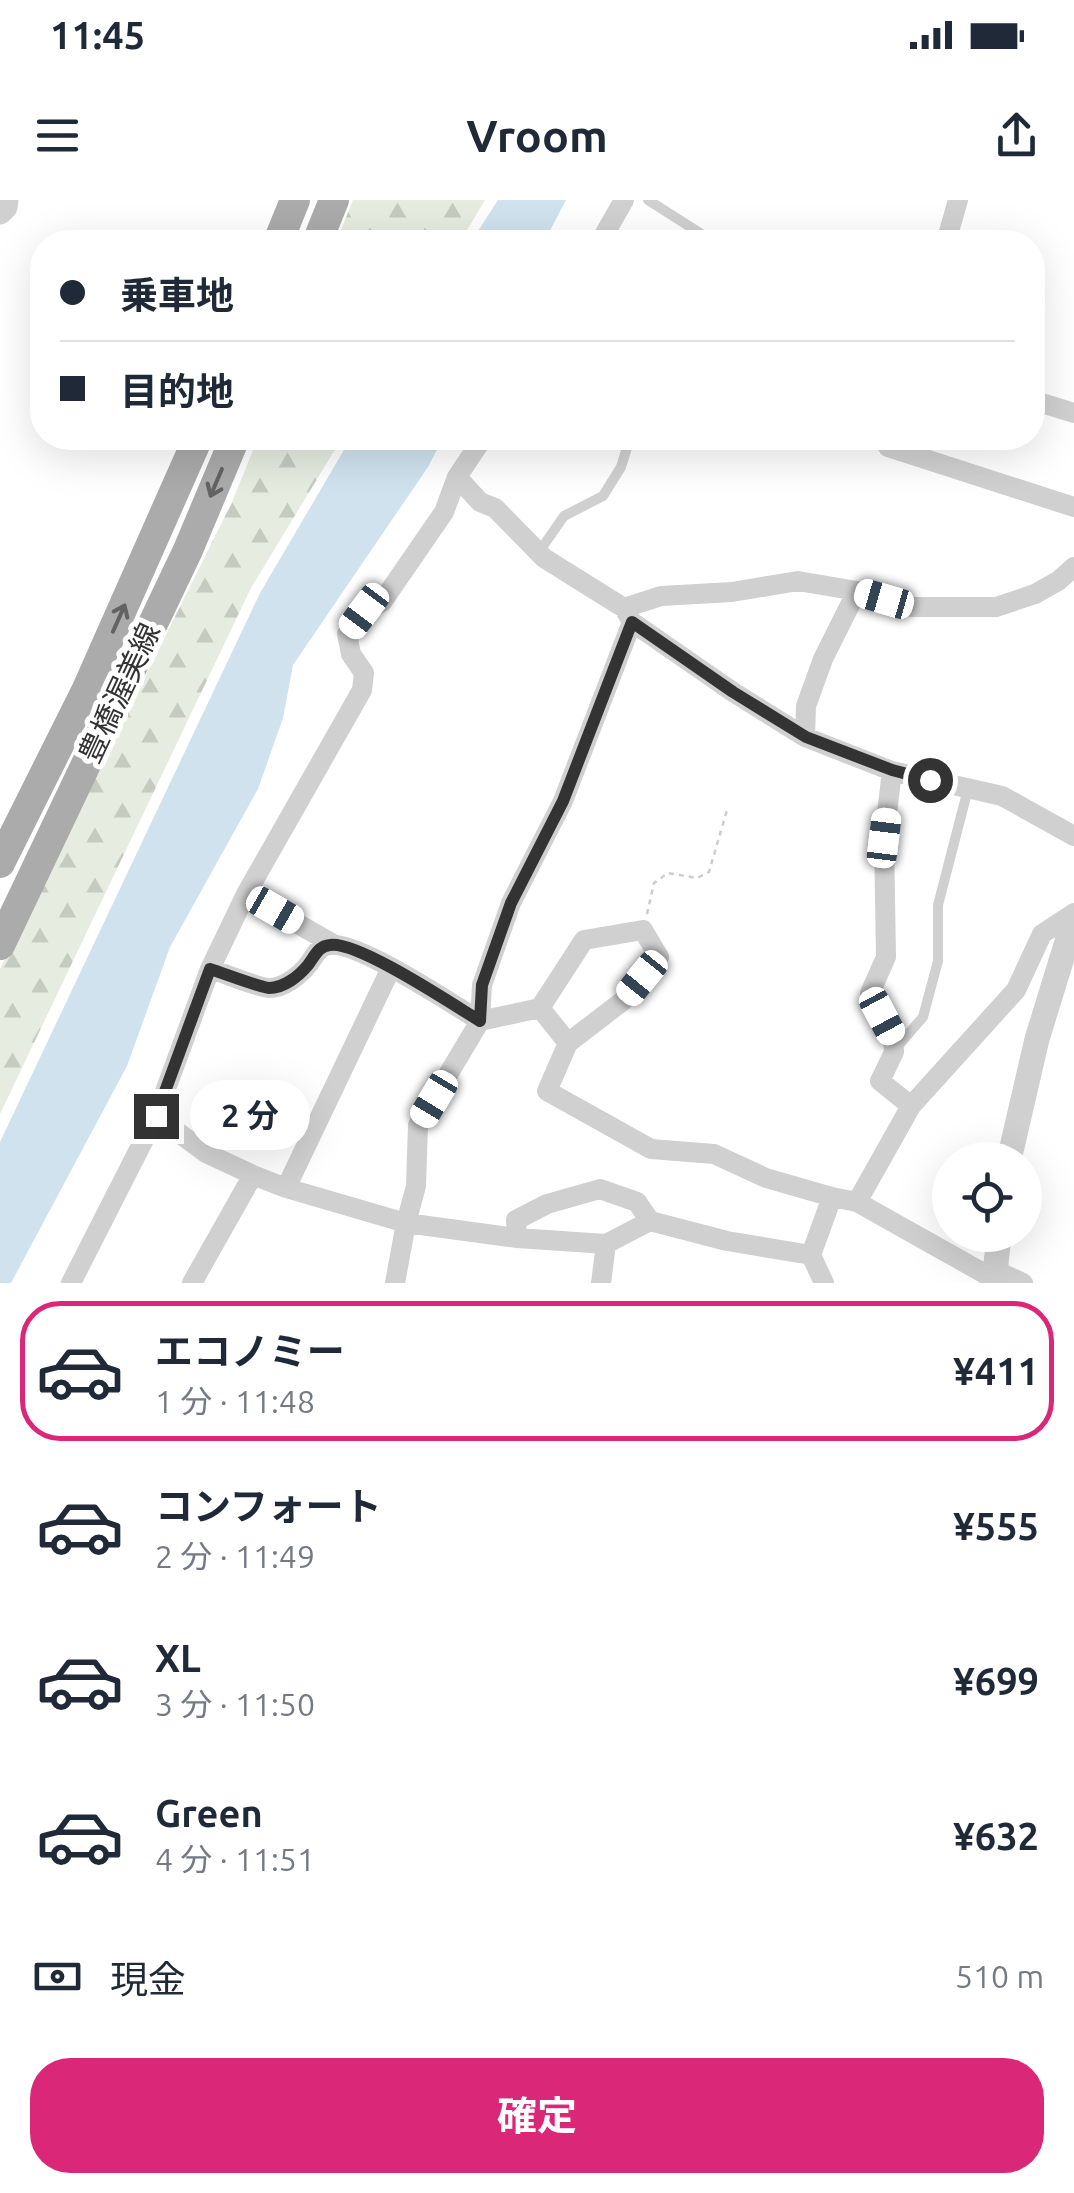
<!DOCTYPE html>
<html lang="ja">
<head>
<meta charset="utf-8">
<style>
	:root { --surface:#fff; --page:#f6f6f7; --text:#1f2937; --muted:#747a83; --line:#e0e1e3; --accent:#db2777 }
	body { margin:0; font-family:Ubuntu,"Noto Sans JP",sans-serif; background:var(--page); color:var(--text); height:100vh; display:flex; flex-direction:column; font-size:38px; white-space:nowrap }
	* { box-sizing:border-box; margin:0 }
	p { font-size:32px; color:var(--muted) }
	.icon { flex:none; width:55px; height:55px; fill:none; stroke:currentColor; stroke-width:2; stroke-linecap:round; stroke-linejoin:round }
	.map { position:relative; height:1083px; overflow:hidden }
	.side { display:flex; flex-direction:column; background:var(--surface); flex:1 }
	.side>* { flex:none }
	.hud { position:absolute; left:30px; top:30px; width:1015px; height:220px; border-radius:40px; box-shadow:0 10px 40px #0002; display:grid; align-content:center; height:220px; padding:0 30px; background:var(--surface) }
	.buttons { position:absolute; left:932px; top:942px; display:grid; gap:20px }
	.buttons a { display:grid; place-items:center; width:110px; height:110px; border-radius:50%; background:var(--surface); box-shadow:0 10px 40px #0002; font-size:50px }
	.end { position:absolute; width:45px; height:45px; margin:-22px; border:12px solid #333; background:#fff; box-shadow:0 0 0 5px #fff }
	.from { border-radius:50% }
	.bubble { position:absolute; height:70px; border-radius:35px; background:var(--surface); box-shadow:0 10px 40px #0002; font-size:32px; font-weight:700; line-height:70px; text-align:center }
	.car { position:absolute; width:30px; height:60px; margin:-30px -15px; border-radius:12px; box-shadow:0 0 8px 2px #0007; background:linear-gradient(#fff 24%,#345 0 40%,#fff 0 76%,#345 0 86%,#fff 0) }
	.hud b { display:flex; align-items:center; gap:35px; height:95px; font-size:38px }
	.hud b+b { border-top:2px solid var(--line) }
	.hud i { width:25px; height:25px; background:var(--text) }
	ul { padding:18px 0 0; list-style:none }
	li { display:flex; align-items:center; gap:30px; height:140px; margin:0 20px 15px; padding:0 10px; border:5px solid transparent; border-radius:40px }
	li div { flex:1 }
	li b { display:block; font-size:38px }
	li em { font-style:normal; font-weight:700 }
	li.current { border-color:var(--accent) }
	li>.icon { width:90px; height:90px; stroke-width:1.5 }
	.pay { display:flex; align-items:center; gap:25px; height:110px; padding:0 30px; font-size:38px }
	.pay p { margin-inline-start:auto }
	.cta { display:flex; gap:20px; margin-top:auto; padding:20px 30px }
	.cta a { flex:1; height:115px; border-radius:40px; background:var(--accent); color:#fff; font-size:40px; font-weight:700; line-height:115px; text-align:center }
	.status { display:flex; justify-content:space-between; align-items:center; height:70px; padding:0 50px; background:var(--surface); direction:ltr }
	.status svg { height:28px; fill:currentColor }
	header { display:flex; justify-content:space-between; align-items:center; height:130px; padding:0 30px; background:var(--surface); font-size:45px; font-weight:700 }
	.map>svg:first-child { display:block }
	.forest { fill:url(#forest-firs) }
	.water { fill:#cfe2ee }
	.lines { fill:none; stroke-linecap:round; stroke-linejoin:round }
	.path { stroke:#cdcdcd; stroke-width:2.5; stroke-dasharray:5 5; stroke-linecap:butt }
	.service { stroke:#d0d0d0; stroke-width:10 }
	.minor { stroke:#d0d0d0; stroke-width:20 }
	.tertiary { stroke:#d0d0d0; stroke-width:25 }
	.primary { stroke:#ababab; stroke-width:30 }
	.oneway { stroke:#636363 }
	.route { stroke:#333; stroke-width:12 }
	.labels { text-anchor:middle; stroke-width:10; stroke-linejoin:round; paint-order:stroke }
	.street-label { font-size:30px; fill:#333; stroke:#fff }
</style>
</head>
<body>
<div class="status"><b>11:45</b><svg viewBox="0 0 49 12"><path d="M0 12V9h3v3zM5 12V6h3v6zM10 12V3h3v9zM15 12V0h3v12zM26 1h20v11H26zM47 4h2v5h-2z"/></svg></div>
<header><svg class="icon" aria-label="menu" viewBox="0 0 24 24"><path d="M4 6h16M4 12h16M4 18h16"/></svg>Vroom<svg class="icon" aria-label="share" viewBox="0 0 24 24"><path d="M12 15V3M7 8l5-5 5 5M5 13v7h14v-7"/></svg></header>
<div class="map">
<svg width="1074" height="1083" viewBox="0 0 1074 1083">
	<defs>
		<pattern id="forest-firs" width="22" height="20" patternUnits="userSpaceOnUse" patternTransform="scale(2.5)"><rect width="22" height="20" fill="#e6ecdf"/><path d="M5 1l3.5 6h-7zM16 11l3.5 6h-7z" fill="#c6cbc0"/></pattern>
	</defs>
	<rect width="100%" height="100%" fill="#fff"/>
	<path class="forest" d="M353,0h132l-25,42h-124z
		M258,238h84l-91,150 -251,526v-145l232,-467z"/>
	<path class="water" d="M498,0h68l-22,42h-73z
		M351,238h92l-15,29 -135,198 -10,53 -25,71 -88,158 -43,119 -116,217h-11v-141l260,-549z"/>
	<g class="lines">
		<path class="path" d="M647,714l7,-31 14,-10 29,5 12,-6 18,-62"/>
		<path class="service" d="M648,0l55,35 2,7
			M539,352l25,-36 39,-20 18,-29 9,-29
			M897,847l26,-30 15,-56v-56l30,-116"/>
		<path class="minor" d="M600,42l24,-42
			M946,42l12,-42
			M1032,200l42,13
			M891,238l-3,9 186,60
			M457,277l23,25 15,6 49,50 80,50 8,14 101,70 72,45 87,34 110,25 72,40
			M624,408l37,-12 71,-4 66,-11 59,10 54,16h85l39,-13 23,-13 16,-14
			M805,537l1,-31 17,-47 34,-68
			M892,571l-8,67 2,119 -16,36 23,45 1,14 -14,29 31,25
			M246,694l87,50
			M210,769c14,4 46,18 59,19 15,0 30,-12 39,-23 7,-9 10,-19 22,-20 28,-4 122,59 150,76l60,-13 44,-68 59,-10 16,27 -35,43 -56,43 -21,48 104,58 63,5 52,24 66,19
			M540,808l28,35
			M156,916l50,37 47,22 33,13 120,35 111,15 89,6 44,-23 77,20 84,14
			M286,988l105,-220
			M857,1002l54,-96 105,-116 26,-56 32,-21
			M517,1038l-1,-18 31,-16 53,-15 37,13 13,19
			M995,1070l28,13
			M71,1083l85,-167 54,-147 36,-75 116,-204 2,-17 -13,-19 -4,-20 17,-23 18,-9 62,-90 13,-35 26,-39
			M192,1083l61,-108
			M395,1083l11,-60 10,-37 2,-61 62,-104 2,-36 29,-82 52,-102 69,-179
			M601,1083l5,-39
			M824,1083l-13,-28 21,-58 25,5 137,77"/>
		<path class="tertiary" d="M0,12l5,-5 1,-7
			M1009,960l28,-121 37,-120
			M994,1083l5,-48"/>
		<path class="primary" d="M278,42l17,-42
			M317,42l17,-42
			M0,663l86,-172 112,-253
			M0,745l188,-395 47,-112"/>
	</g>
	<defs><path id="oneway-shaft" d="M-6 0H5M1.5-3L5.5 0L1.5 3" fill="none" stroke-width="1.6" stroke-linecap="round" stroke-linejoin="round" transform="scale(2.5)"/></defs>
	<g class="oneway">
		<use href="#oneway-shaft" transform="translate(216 283) rotate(113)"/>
		<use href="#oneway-shaft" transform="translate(119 418) rotate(-66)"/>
	</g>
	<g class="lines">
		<path class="route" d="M156,916l54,-147c13,4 49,18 59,19 15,0 30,-12 39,-23 7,-9 10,-19 22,-20 28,-4 122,59 150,76l2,-36 29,-82 52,-102 69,-179 101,70 73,45 86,33 38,10"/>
	</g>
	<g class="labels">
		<g class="street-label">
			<text transform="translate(120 493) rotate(-65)" y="10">豊橋渥美線</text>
		</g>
	</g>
</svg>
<div class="buttons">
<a><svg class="icon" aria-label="locate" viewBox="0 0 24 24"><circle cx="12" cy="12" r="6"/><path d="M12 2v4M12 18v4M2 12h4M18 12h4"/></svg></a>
</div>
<i class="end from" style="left:930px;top:580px"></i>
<i class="end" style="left:156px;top:916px"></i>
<div class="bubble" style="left:190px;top:880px;width:120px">2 分</div>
<i class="car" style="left:884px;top:399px;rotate:286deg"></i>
<i class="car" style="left:364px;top:411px;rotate:217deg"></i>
<i class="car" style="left:884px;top:638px;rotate:7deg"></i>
<i class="car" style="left:275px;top:710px;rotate:120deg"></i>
<i class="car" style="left:642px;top:778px;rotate:219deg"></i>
<i class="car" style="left:882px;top:816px;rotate:152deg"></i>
<i class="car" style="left:434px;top:899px;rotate:211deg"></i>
<div class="hud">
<b><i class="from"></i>乗車地</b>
<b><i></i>目的地</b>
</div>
</div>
<section class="side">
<ul>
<li class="current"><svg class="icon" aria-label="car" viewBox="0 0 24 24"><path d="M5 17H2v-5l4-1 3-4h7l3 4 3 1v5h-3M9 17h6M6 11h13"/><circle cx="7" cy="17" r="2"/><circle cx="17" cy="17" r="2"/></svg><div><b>エコノミー</b><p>1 分 · 11:48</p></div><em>¥411</em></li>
<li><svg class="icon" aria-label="car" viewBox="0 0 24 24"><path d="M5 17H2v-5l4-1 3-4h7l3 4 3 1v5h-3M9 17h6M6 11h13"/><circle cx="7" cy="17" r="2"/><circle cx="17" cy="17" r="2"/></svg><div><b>コンフォート</b><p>2 分 · 11:49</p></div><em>¥555</em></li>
<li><svg class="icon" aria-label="car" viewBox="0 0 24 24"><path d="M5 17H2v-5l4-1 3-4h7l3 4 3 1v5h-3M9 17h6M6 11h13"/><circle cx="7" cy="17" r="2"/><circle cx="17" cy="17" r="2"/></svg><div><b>XL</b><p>3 分 · 11:50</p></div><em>¥699</em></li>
<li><svg class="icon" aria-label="car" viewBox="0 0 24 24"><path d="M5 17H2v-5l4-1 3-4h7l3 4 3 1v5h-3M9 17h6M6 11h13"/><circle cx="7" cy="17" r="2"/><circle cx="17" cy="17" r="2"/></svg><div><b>Green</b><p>4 分 · 11:51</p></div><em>¥632</em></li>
</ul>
<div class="pay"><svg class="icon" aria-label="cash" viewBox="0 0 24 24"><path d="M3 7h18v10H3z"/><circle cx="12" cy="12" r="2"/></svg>現金<p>510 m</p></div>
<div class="cta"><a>確定</a></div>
</section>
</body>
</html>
